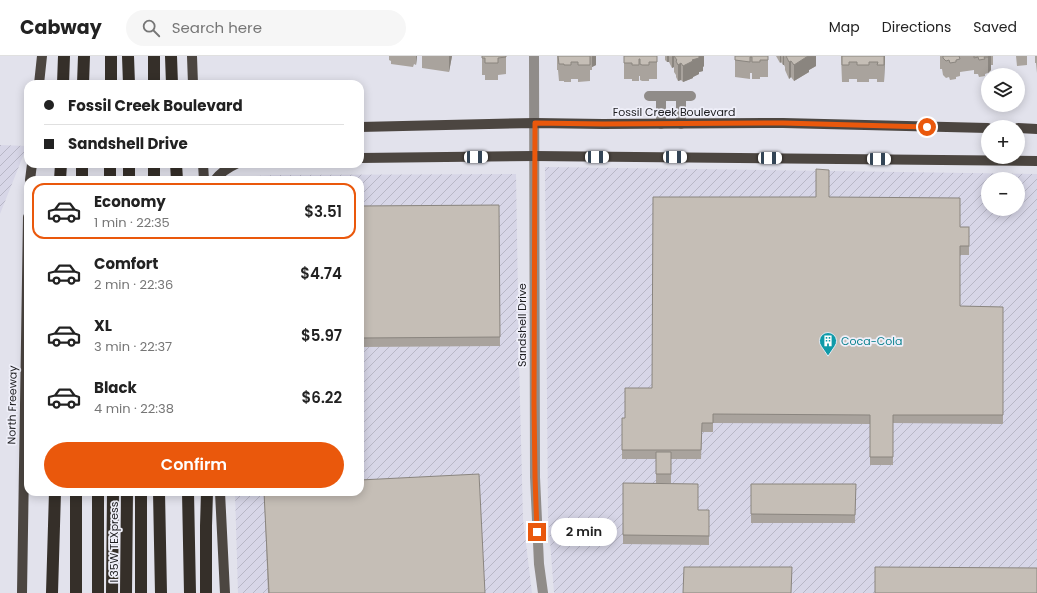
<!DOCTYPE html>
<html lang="en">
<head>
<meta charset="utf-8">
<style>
	:root { --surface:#fff; --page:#f6f6f6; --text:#222; --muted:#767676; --line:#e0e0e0; --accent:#ea580c }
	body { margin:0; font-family:Poppins,sans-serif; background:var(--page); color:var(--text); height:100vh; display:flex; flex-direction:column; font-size:15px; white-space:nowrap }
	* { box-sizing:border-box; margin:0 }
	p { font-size:13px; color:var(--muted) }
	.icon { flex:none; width:22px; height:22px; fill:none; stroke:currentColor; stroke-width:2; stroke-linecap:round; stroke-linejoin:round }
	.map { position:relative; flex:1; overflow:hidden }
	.side { position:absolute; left:24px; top:120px; width:340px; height:320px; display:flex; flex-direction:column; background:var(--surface); border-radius:12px; box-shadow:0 2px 10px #0003 }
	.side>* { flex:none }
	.top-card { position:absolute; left:24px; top:24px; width:340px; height:88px; border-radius:12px; box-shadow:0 2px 10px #0003; display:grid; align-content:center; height:88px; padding:0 20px; background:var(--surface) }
	.tools { position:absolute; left:981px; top:12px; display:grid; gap:8px }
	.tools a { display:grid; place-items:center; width:44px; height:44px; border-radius:50%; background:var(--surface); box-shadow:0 2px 10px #0003; font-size:20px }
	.end { position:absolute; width:18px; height:18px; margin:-9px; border:5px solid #ea580c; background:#fff; box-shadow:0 0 0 2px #fff }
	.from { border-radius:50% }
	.bubble { position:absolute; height:28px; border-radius:14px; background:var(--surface); box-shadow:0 2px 10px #0003; font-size:13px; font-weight:600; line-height:28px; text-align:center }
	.car { position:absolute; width:12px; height:24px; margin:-12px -6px; border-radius:5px; box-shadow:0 0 3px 1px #0007; background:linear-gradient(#fff 24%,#345 0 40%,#fff 0 76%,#345 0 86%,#fff 0) }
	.top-card b { display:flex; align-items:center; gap:14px; height:38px; font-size:15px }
	.top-card b+b { border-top:1px solid var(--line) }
	.top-card i { width:10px; height:10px; background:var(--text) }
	ul { padding:7px 0 0; list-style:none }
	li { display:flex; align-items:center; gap:12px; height:56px; margin:0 8px 6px; padding:0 12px; border:2px solid transparent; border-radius:12px }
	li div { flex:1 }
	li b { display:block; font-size:15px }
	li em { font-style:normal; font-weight:600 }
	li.selected { border-color:var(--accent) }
	li>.icon { width:36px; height:36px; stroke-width:1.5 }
	.cta { display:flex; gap:8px; margin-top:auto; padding:8px 20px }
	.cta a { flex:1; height:46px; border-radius:24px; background:var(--accent); color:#fff; font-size:16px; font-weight:600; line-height:46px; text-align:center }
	header { display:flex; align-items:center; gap:24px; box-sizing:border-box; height:56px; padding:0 20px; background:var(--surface); border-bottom:1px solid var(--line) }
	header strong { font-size:19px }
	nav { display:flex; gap:22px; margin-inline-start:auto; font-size:14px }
	.search { width:280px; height:36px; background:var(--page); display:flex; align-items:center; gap:10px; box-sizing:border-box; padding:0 14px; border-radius:22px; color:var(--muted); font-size:15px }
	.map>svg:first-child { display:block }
	.industrial { fill:url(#industrial-furrows); fill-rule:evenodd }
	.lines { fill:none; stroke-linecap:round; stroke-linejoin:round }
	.minor { stroke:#908c89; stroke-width:10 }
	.major { stroke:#4c4641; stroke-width:10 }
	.highway { stroke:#352f29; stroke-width:12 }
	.wall { fill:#a9a39d }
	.shaded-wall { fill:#8a857f }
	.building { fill:#c5beb6; stroke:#8a857f }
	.route { stroke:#ea580c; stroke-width:5 }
	.labels { text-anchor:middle; stroke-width:3.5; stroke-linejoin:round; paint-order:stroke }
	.street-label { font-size:11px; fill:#1d1d20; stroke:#efeff9 }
	.culture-label { font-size:11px; fill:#0d838f; stroke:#efeff9; text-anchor:start }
</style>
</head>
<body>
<header>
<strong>Cabway</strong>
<div class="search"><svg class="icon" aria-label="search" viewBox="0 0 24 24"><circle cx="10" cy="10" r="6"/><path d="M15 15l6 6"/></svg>Search here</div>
<nav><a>Map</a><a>Directions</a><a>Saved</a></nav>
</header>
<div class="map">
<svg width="1037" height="537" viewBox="0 0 1037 537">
	<defs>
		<pattern id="industrial-furrows" width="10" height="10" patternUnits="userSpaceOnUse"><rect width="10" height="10" fill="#d7d6e7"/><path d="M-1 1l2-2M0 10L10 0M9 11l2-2" fill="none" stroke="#b8b7c6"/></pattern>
	</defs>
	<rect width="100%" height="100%" fill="#e2e2ec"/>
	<path class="industrial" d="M0,89l27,1 -27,68z
		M545,111l492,7v419h-483l-6,-78zM988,123h30v30h-30z
		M516,118l3,187 4,158 9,74h-294l-3,-101h125v-312h-113l8,-4 19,-1z"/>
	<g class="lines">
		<path class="minor" d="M534,0l1,421 4,87 4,29
			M649,40h42
			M661,68v-28
			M681,68v-28"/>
		<path class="major" d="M192,0l1,28
			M39,28l3,-28
			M360,71l175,-4 68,1 180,-1 205,5
			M1018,72l19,1
			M360,102l174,-2 503,5
			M203,108l1,16
			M30,124l2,-16
			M215,124c6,-8 12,-12 21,-16
			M220,436l5,101
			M22,537l6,-376"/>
		<path class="highway" d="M128,0l1,28
			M171,0l1,28
			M63,28l1,-28
			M83,28l1,-28
			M111,28v-28
			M154,28v-28
			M129,108v16
			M154,108v16
			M176,108l1,16
			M60,124l1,-16
			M82,124v-16
			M110,124v-16
			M76,436v101
			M98,436v101
			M159,436l2,101
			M188,436l2,101
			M52,537l3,-101
			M112,537l1,-101
			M126,537l1,-101
			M141,537v-101
			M206,537v-67l1,-34"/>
	</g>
	<path class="wall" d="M389,0h28l-1,9 -2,-1 -1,3 -22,-3v-3l-2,-1z
		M422,0h30l-3,16 -27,-4z
		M482,0h24v18l-8,1v5h-13v-5h-3z
		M557,0h39v9l-4,2v3h-2v11l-12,1v-3h-7v3h-7v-1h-5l-1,-11h-1z
		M624,0h33v23h-8v2h-7l-2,-1v-4h-1v5h-7v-2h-8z
		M665,0h39v10l-1,1v4l-4,1v2l-6,3v1l-10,4 -2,-2 -3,1 -2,-4v-2l-2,-3v-5l-2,1 -3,-6h-2l-2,-2z
		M735,0h33v21h-8v2h-8v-6h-2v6l-15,-2z
		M776,0h40v10l-7,4v2l-15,9 -3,-4 -2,2 -4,-9v-3l-1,-2h-1l-2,-3 -1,1z
		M841,0h44l-1,26h-7v-3h-8v3h-12v-3h-8v3h-7z
		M940,0h53v9h-2v5l-3,3 -3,1v2l-6,1 -1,-3h-4v-4l-14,2v4l-4,1v2l-6,1 -1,-3 -3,1 -3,-3 -1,-6h-2z
		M1016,0h11v9l-10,1z
		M1035,0h2v17l-1,-10h-1z
		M829,141l131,30h9v28h-9v51l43,1v117l-110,-1v42h-23v-41l-157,-1v9h-11l-1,27h-30v24h-15v-24h-34v-41h3l27,-30z
		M499,149l1,141 -140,1v-141z
		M623,427l75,27h11v35l-86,-1z
		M751,428h105l-1,39h-104z
		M264,436h96l125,101h-217z"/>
	<path class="shaded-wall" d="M416,0h1l-1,9z
		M449,0h3l-3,16z
		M592,0h4v9l-4,2v3z
		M667,0h2v6h-2z
		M672,0h2v11l-2,1z
		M699,0h5v10l-1,1v4l-4,1v2l-6,3v1l-10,4v-16l9,-6z
		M780,0h1v6l-1,1z
		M783,0h1v9h-1z
		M808,0h8v10l-7,4v2l-15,9v-16z
		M884,0h1l-1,26z
		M989,0h2v14l-3,3v-16z
		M791,5v16l-2,2v-17z
		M681,7v17l-3,1v-16z"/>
	<path class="building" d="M482,0h24v1l-8,1v5h-13v-5h-3z
		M558,0h32v9h-12v-3h-7v3h-7v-1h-5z
		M624,0h33v6h-8v3h-7l-2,-1v-5h-1v6h-7v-2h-8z
		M674,0h25v2l-7,2 1,1 -10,5 -2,-3 -3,2 -2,-4 1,-1z
		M735,0h33v4h-8v2h-8v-5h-2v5l-15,-2z
		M786,0h22l-14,9 -3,-4 -2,1z
		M842,0h42v9h-7l1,-3h-9v3h-12v-3h-8v3h-7z
		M943,0h16l1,3 -4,1v2l-6,1 -1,-3 -3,1 -3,-3z
		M974,0h15l-1,1h-4l1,2 -6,1 -1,-3 -4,1z
		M816,113l13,1v27l131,1v29h9v19h-9v60l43,1v108h-110v42h-23v-42l-157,-1v9h-11l-1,27h-79v-32h3v-30h27l1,-191h163z
		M499,149l1,132 -140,1v-132z
		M656,396h15v22h-15z
		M479,418l6,119h-216l-5,-101h96v-12z
		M623,427l75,1v26h11v26l-86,-1z
		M751,428h105l-1,31 -104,-1z
		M684,511h108l-1,26h-108z
		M875,511l162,1v25h-162z"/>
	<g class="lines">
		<path class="route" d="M537,476l-2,-55 -1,-73 1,-281 68,1 180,-1 144,4"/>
	</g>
	<defs>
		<symbol id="building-pin" viewBox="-11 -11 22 30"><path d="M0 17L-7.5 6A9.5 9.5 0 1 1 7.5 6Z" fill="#0f9aa8" stroke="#efeff9"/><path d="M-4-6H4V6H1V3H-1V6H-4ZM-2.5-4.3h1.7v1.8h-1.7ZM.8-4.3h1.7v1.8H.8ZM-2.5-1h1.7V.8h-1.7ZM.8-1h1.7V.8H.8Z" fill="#fff"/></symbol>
	</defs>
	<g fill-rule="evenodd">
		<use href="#building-pin" x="818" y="275" width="20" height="27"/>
	</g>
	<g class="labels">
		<g class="street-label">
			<text x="674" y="60">Fossil Creek Boulevard</text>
			<text transform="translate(522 269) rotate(-90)" y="4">Sandshell Drive</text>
			<text transform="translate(12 349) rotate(-89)" y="4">North Freeway</text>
			<text transform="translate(114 486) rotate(-90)" y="4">I 35W TEXpress</text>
		</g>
		<g class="culture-label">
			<text x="841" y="289">Coca-Cola</text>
		</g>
	</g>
</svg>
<div class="tools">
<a><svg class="icon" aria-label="layers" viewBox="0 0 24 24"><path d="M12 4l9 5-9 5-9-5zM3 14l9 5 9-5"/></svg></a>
<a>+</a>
<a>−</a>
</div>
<i class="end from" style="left:927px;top:71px"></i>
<i class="end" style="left:537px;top:476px"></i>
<div class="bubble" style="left:551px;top:462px;width:66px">2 min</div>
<i class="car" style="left:476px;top:101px;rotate:89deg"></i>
<i class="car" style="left:597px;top:101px;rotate:90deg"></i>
<i class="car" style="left:675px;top:101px;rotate:90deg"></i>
<i class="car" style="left:770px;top:102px;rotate:90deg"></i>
<i class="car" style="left:879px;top:103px;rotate:91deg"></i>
<div class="top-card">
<b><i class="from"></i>Fossil Creek Boulevard</b>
<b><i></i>Sandshell Drive</b>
</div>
<section class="side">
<ul>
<li class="selected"><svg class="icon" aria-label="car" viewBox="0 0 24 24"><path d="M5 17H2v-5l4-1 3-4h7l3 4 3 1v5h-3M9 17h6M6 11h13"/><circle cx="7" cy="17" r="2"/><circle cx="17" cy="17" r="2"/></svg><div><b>Economy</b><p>1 min · 22:35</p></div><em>$3.51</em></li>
<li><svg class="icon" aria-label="car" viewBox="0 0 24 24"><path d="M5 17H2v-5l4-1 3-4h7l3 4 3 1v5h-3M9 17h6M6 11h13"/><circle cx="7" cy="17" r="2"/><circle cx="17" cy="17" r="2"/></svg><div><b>Comfort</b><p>2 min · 22:36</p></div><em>$4.74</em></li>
<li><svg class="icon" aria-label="car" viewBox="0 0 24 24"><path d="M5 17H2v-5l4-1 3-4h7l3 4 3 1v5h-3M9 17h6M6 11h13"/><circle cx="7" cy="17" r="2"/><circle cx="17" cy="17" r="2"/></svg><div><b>XL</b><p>3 min · 22:37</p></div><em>$5.97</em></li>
<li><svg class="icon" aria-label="car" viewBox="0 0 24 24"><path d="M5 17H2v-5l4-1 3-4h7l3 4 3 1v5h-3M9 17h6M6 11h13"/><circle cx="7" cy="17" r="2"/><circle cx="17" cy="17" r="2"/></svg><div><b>Black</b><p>4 min · 22:38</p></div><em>$6.22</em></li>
</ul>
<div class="cta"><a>Confirm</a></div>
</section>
</div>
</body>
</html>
